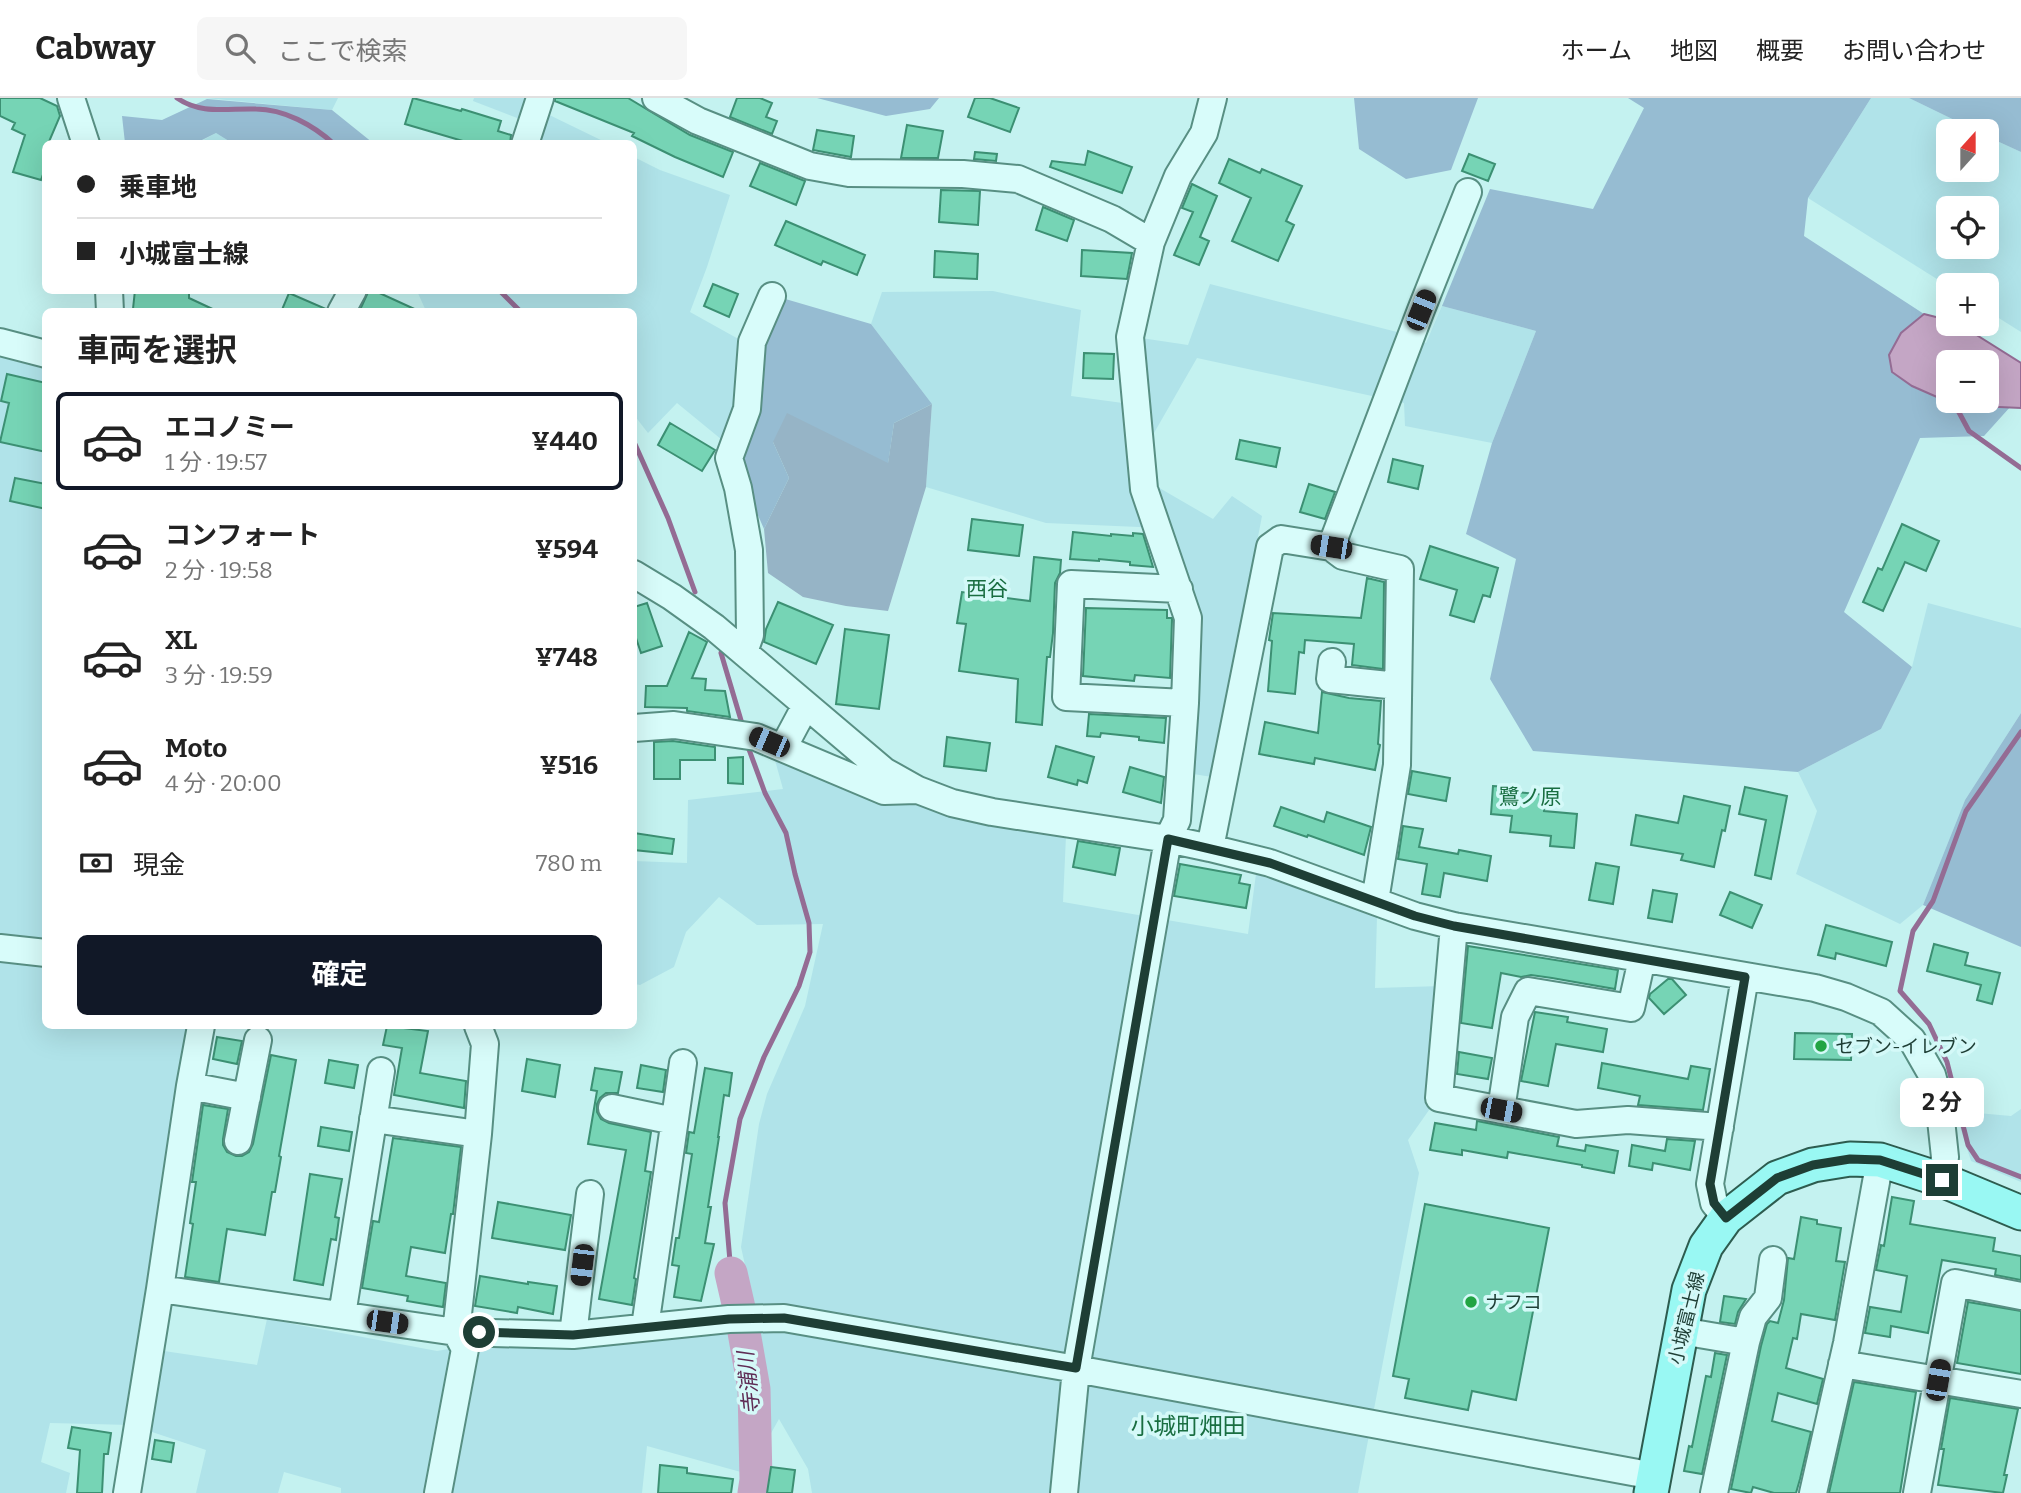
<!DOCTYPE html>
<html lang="ja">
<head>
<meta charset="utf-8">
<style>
	:root { --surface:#fff; --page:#f6f6f6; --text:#222; --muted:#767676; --line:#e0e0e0; --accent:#111827 }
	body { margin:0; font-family:Bitter,"Noto Sans JP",serif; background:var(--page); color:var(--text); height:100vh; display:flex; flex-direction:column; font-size:26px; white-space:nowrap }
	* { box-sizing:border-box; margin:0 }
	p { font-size:23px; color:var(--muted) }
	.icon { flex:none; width:38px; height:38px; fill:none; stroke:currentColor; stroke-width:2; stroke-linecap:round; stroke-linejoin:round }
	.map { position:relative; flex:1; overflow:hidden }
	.sheet { position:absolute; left:42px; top:210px; width:595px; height:721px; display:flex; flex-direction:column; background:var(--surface); border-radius:10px; box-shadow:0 7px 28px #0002 }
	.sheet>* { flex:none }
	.hud { position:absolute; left:42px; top:42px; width:595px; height:154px; border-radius:10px; box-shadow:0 7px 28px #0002; display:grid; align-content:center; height:154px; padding:0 35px; background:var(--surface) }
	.needle { width:46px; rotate:21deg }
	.fabs { position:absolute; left:1936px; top:21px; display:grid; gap:14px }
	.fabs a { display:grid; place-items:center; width:63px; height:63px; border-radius:10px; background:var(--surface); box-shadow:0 7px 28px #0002; font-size:35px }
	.end { position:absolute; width:32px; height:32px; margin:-16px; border:9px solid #1e3e35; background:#fff; box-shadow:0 0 0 4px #fff }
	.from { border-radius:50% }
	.bubble { position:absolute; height:49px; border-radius:10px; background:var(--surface); box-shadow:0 7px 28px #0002; font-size:23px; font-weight:700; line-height:49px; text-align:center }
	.car { position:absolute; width:21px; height:42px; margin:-21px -10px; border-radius:9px; box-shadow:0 0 5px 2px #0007; background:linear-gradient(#222 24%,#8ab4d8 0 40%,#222 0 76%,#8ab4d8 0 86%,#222 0) }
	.hud b { display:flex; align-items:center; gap:24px; height:66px; font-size:26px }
	.hud b+b { border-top:2px solid var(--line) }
	.hud i { width:18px; height:18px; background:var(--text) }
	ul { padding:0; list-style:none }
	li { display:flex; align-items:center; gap:21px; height:98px; margin:0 14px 10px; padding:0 21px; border:4px solid transparent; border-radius:10px }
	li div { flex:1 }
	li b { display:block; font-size:26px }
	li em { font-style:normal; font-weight:700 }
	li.selected { border-color:var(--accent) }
	li>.icon { width:63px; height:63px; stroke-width:1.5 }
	h2 { padding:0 35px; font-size:32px; line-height:84px }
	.pay { display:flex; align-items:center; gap:18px; height:77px; padding:0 35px; font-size:26px }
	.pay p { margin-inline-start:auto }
	.action { display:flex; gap:14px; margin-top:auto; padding:14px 35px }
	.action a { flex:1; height:80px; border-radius:10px; background:var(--accent); color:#fff; font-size:28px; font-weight:700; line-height:80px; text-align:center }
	header { display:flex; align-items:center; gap:42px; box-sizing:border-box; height:98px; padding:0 35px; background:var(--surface); border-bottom:2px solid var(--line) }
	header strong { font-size:33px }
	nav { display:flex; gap:38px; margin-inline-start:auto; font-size:24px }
	.search { width:490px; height:63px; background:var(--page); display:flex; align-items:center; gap:18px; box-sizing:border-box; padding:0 24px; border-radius:10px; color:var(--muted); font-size:26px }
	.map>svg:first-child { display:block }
	.farmland { fill:#b0e3e9; fill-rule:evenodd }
	.green { fill:#96bcd2 }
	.cemetery { fill:#96b4c6 }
	.water { fill:#c4a6c5; stroke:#946c94; stroke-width:2; fill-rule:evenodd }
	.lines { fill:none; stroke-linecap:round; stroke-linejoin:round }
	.stream { stroke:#946c94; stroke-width:5 }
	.river { stroke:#c4a6c5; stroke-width:33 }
	.building { fill:#76d4b5; stroke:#3c9073; stroke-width:2 }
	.minor-casing { stroke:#588f83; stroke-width:30 }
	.major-casing { stroke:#2d5c4f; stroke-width:37 }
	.minor { stroke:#d8fcfa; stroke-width:26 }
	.major { stroke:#99f8f3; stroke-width:33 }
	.route { stroke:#1e3e35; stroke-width:9 }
	.poi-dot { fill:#22a443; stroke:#d4f9f8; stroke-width:2.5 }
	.labels { text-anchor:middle; stroke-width:7; stroke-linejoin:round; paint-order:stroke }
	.poi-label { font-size:19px; fill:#1e3e35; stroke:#d4f9f8; text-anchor:start }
	.street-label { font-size:19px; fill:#1e3e35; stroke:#d4f9f8 }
	.neighbourhood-label { font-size:21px; fill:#196e41; stroke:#d4f9f8 }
	.water-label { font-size:21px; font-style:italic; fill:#5f2c55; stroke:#d4f9f8 }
	.quarter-label { font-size:23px; fill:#196e41; stroke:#d4f9f8 }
</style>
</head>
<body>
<header>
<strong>Cabway</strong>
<div class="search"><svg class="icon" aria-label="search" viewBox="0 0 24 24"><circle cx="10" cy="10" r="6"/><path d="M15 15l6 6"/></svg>ここで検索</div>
<nav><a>ホーム</a><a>地図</a><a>概要</a><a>お問い合わせ</a></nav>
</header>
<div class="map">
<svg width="2021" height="1395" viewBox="0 0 2021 1395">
	<rect width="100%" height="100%" fill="#c4f2f0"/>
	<path class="farmland" d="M205,0h133l-6,12z
		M474,0h62l-1,10 72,35h-74l5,-17 -65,-25z
		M1871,0h38l68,33h-29v39h38v-34l35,16v180l-35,-22v-25l-38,1 -140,-88zM1948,110h38v39h-38z
		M216,35l16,10 -36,1z
		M634,59l26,13 70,25 -23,72 -17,45 52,29v64l-15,39 -50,-41 -29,30 -14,-18v-103l-208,-1 -9,-20 217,-1z
		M1210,186l187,48 29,11 16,-37 94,25 -44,112 -87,-17 -1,-23 -207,-45 -43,75 2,53 57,33 19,-23 30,20 -50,261 -25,-4 6,-156 -31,-89 -116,-5 -120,-36 6,-83 -61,-80 11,-32 111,-1 88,19 -10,86 74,10 -4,-68 47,7z
		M0,259l45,12 1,657h144l-46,322 113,17 10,-46 170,32 35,-6 287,-17 -18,-81 18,-123 8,-30 38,-88 18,-82 -66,1 -38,-28 -33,35 -12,35 -34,18 -6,-1v-123l53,2 1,-63 95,-11 -10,-36 293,83 -3,66 185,32 8,-60 121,43 -2,71 67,-2 -6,114 -28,40 11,33 -61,320h-546l-4,-24 -29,-50 -31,55 -101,-28 -5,47h-301v-5l-57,-16 -6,21h-82l10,-43 -75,-25 -81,-2 -9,39 29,11 -4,20h-66z
		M1928,505l93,25v85l-56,87 -42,105 -23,19 -104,-50 21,-63 -19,-39 83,-43 31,-62z
		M2021,1011v73l-50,-21 -16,-50 56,5z"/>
	<path class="green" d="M817,0h122l-9,11 -44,7z
		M1354,0h124l-27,72 -45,9 -47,-30z
		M1628,0h243l-63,100 -4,38 120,78 -23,19 -9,39 63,33 56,1 -27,30 -64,2 -76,174 68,55 -31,62 -83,43 -265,-21 -43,-72 26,-120 -50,-25 26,-91 44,-112 -94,-25 48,-117 103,20 51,-101z
		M1909,0h112v54l-35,-16v-5h-9z
		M207,1l125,11 41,33h-141l-16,-10 -20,10h-71l-3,-27 40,4z
		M782,200l89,26 61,80 -38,19 -6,41 -115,-22 16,36 -25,51 -37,-85z
		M2021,615v234l-98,-42 42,-105z"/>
	<path class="cemetery" d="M932,306l-6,83 -38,124 -42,-5 -43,-9 -35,-24 -4,-44 25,-51 -16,-36 14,-29 101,50 6,-40z"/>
	<path class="water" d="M1924,216l24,6v4h11l62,39v45l-66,-3 -43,-19 -20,-14 -3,-17 12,-22zM1948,264h38v39h-38z"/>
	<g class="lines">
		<path class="stream" d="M177,0c24,17 51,10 79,11 28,0 57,16 78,35
			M499,192l22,22
			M1955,307l14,26 52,37
			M634,344l34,76 27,74
			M721,555l22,74
			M2021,634l-55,79 -33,90 -20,30 -13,60 29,33 18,38 21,83 10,15 43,17
			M731,1175l-6,-70 15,-84 24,-62 35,-71 11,-34 -1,-29 -14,-49 -9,-41 -21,-40 -18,-49"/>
		<path class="river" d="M731,1175l11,48 12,68 2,91 -2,13"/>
	</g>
	<path class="building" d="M0,0h40l17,8 3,10 -12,28h-2v22l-5,14 -28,-8 12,-37 -13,-6 3,-6 -15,-7z
		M413,0l48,13 1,-2 39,12 -3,10 13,4 -1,9h-37l-68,-20z
		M555,0h73l62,37 43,17 -10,25 -48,-20 -43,-21 2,-3 -79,-32z
		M737,0h23l12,5 -6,14 11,4 -5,13 -42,-17z
		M975,0h15l29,10 -9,24 -42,-15z
		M907,27l36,6 -5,27h-37z
		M817,32l37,6 -3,21 -38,-7z
		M1088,53l44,16 -10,26 -72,-26 2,-6 33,4z
		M975,54l22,2 -1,7 -22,-2z
		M1469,56l26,10 -7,17 -26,-10z
		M1229,61l31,14 2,-4 40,17 -16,35 8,4 -16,36 -46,-20 19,-43 -32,-15z
		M760,65l45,18 -9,24 -46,-19z
		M1192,86l25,12 -17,41 9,4 -10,24 -25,-10 19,-43 -11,-4z
		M941,92l39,1 -2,34 -39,-3z
		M1043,109l31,13 -7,21 -31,-11z
		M786,123l79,34 -8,20 -34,-14 -2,4 -46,-20z
		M1082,152l50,3 -5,26 -46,-3z
		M935,153l43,3 -1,25 -43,-2z
		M713,186l25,10 -9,23 -25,-11z
		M135,192l54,2v6l30,14h-73v-2l-13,-1z
		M369,192h4l48,22h-62z
		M289,195l37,16 -1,3h-44z
		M1084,255l30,1 -1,25 -30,-1z
		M7,276l39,9v69l-46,-10 9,-39 -8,-2z
		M670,325l45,27 -13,21 -44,-26z
		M1240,342l40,8 -4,19 -40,-8z
		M1393,361l30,7 -5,23 -30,-7z
		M15,380l31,6v25l-36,-8z
		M1309,386l26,8 -10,27 -25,-7z
		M972,421l51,6 -4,31 -51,-6z
		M1902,426l37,17 -13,30 -21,-9 -22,49 -20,-9 15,-34 4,2z
		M1073,434l38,4v-2l22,2v-3l10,1 10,33 -23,-2v-3l-31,-3v2l-29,-2z
		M1430,448l68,22 -8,29 -7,-2 -9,27 -24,-7 7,-25 -37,-11z
		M1034,459l27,3 -1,13 -5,10 -2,50 -3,24h-3l-5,68 -26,-3 2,-43 -59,-8 7,-47 -9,-1 5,-31 68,9z
		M1367,480l17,4 -1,87 -31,-4 2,-21 -49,-4 -1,13 -5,-1 -4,42 -27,-3 4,-50 -3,-1 4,-27 88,5z
		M778,504l55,23 -17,39 -52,-22 2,-13z
		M647,505l15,43 -21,7 -7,-21v-25z
		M1086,510l81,2v8h5v2l-2,58 -35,-3 -1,6 -51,-5z
		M845,531l44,6 -10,74 -43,-5z
		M689,534l18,10 -15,36 14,1 -1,11 20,1 5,26 -43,-6v-3l-42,-1 1,-21h21z
		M1322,594l27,6 32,3 -3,43 2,1 -5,25 -60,-12 -1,6 -55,-10 6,-32 53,11z
		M1089,616l77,4 -2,25 -25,-3v-3l-38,-4 -1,4 -13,-1z
		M947,639l43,6 -4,28 -42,-5z
		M673,643l42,6v13h-35v19h-26v-37z
		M1056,648l38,11 -7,26 -9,-3 -1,5 -29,-8z
		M743,659v27l-15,-1v-25z
		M1130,669l34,10 -3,26 -38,-11z
		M1412,673l38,7 -4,23 -38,-7z
		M1493,688l15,1v4l38,4 -2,16 33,3 -3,34 -24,-2 1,-10 -41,-4 2,-16 -21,-2z
		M1745,689l42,9 -16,83 -16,-4 11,-55 -27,-6z
		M1684,698l46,10 -5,25 -3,-1 -8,37 -33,-7 2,-6 -52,-9 5,-30 42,8z
		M1281,709l43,15 3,-10 44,15 -7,28 -56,-20 -1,2 -33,-11z
		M1403,728l20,3 -4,18 39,7 1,-4 32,6 -4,25 -43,-8 -4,24 -18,-3 5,-30 -29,-5z
		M634,735l40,6 -2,15 -38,-4z
		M1078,743l42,7 -5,27 -42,-8z
		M1596,765l23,4 -6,37 -24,-4z
		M1180,766l61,11 -2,8 11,2 -4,23 -72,-12z
		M1653,792l24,4 -5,28 -24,-4z
		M1730,794l32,13 -10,23 -32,-13z
		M1826,827l66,17 -6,24 -50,-13 -1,6 -17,-4z
		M1934,846l34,9 -3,12 35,8 -8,31 -15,-4 4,-15 -54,-14z
		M1468,848l150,24 -3,19 -63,-11 -21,-3 -10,2 -20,-4 -9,55 -31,-5z
		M1668,881h4l14,16 -22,19 -15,-16 1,-4z
		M1535,914l33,5 -1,5 40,7 -4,23 -47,-8 -8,42 -27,-5z
		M387,928l41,5 -8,42 46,8 -2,27 -70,-13 8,-47 -19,-3z
		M1795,935l57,1 -1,26 -57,-1z
		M217,939l25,4 -5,23 -24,-5z
		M1459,954l33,6 -4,21 -31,-5z
		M271,957l25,5 -17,96 2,1 -6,35h-3l-7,43 -38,-6 -8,53 -34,-5 8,-53 -3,-1 6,-41h-4l11,-77 25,4 -5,30v6l4,7 9,4h6l7,-4 4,-8z
		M527,961l33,6 -5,32 -33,-6z
		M329,962l29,5 -4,23 -29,-5z
		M1602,965l86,16 3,-13 19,3 -7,41 -65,-5 2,-9 -42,-8z
		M641,967l25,5 -3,22 -26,-4z
		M595,970l27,4 -4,21h-12l-6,5 -3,6v8l4,7 8,4 42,9 -6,39 6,1 -17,106 2,1 -4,26 -33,-6 27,-149 -38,-6 9,-53 -6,-1z
		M705,970l27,5 -3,23 -5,-1 -6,42h1l-11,70h3l-6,36 9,1 -13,57 -27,-4 5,-31 -7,-1 4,-27h3l13,-84 -6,-1 3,-21 5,1z
		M1477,1023l82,16 -2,9 28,5 1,-6 32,6 -4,22 -32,-6v-2l-74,-13 -1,6 -45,-8v5l-32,-5 5,-27 41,7z
		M321,1029l31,5 -3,19 -31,-5z
		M393,1040l68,9 -8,67h-2l-6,39 -34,-6 -5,29 40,7 -3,24 -36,-6 1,-5 -46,-8 11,-67 6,1z
		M1667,1041l28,2 -5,29 -37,-7 -1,7 -23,-4 3,-21 33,6z
		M310,1076l32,5 -7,38 4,1 -3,22 -5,-1 -8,46 -29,-5z
		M1892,1099l22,4 -4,23 85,14 -2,13 28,5v24l-26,-5 1,-6 -54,-9 -14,73 -37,-7 -1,11 -25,-4 5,-26 31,5 6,-36 -31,-6 5,-25 3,1z
		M498,1104l73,13 -6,35 -73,-12z
		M1425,1106l124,24 -33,172 -44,-9 -4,19 -63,-12 4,-19 -16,-3z
		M1801,1119l16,3v4l24,4 -5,33 9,1 -10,58 -34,-6 -4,25 -4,-1 -7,30 37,11 -6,25 -39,-11 -6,28 39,11 -11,47 -4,14h-22l-21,-6 -2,6 -20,-4 30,-143 6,-22 3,-3 8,2 6,-23 4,-42 6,1z
		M480,1178l48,8v-2l29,4 -4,28 -35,-7 -1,6 -42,-7z
		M1724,1198l22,3 -8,13 -3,12 -15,-2z
		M1968,1204l53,9v63l-64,-11z
		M1715,1255l12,2 -25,119 -18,-3 5,-25 3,1 14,-71 5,1z
		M1854,1284l62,10 -16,101h-71z
		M1950,1300l68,11 -14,66h3l-4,18 -65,-8 6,-36h-3z
		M72,1329l39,6 -3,21h-4l-2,39h-25l3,-43 -12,-2z
		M155,1342l19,3 -3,19 -19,-3z
		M660,1367l27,3v5l46,6 -2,14h-73z
		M771,1369l24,3 -3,23h-25z"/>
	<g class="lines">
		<defs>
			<path id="minor" d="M71,0l15,46
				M656,0l42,23 112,45 39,7 114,1 55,5 94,40 39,23 -21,95 14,152 44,129 -3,85 -8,117 -9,19 -92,530 -12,124
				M525,46l15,-46
				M1151,144l27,-66 26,-43 9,-35
				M109,192l1,22
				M341,214l12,-22
				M0,244l46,12
				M1331,449l12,9 57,13 -3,196 -22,136
				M634,476l38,23 42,30 170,144 34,19 34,13 40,9 176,27 42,9 60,15 145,53 39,10 361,62 31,9 35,15 31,28 20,35 7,26 6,56 -3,23
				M1179,491l-108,-5 -5,113 119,6
				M744,554l6,-17 -1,-85 -11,-62 -9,-30 18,-49 5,-67 20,-46
				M1332,564l-2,17 68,7
				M634,630l40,-3 82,12 128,54 33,-1
				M783,650l23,-43
				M1210,750l60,-301 11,-8 50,8 90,-237 47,-118
				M1454,828l-15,172 137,26 52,-4 92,7
				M0,850l46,5
				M190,988l57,11
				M612,1010l62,13
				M1501,1012l14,-93 13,-26 103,17 11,-49
				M373,1021l105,15
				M238,1043l20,-101
				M1726,1120l-12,-15 -4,-19 35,-207
				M160,1191l296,43 117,3 156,-16 55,-1 292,51 578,107
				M342,1217l39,-244
				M645,1229l38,-264
				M1681,1233l65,11
				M573,1237l17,-141
				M1842,1266l179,30
				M127,1395l33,-204 30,-203 11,-60
				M438,1395l27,-144 -9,-17 22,-198 7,-90 -7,-18
				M1714,1395l32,-151 7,-25 15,-19 5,-38
				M1813,1395l34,-150 33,-183
				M1917,1395l38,-210 66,13"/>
			<path id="major" d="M1651,1395l38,-203 17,-44 20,-28 51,-40 36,-13 37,-6 30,1 62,20 79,33"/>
		</defs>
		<use href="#minor" class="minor-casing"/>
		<use href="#major" class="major-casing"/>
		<use href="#minor" class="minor"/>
		<use href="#major" class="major"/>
	</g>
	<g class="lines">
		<path class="route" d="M479,1234l94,3 156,-16 55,-1 292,50 92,-529 102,24 145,53 39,10 291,51 -35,207 4,19 12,15 51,-40 36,-13 37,-6 30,1 62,20"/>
	</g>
	<g class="poi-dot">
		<circle cx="1821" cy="948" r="7"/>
		<circle cx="1471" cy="1204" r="7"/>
	</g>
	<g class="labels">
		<g class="poi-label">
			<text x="1835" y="955">セブン-イレブン</text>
			<text x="1485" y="1211">ナフコ</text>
		</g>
		<g class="street-label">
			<text transform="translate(1686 1220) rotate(-76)" y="7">小城富士線</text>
		</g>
		<g class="neighbourhood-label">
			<text x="987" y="498">西谷</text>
			<text x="1530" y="706">鷺ノ原</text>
		</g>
		<g class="water-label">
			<text transform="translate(749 1285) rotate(-96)" y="7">寺浦川</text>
		</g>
		<g class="quarter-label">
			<text x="1188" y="1336">小城町畑田</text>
		</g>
	</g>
</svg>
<div class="fabs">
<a><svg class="needle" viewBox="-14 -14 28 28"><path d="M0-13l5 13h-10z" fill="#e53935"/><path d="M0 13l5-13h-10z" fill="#767676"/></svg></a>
<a><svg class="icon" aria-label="locate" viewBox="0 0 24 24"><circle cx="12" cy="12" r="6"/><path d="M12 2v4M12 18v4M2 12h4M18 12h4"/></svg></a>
<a>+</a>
<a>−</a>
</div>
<i class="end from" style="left:479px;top:1234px"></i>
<i class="end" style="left:1942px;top:1082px"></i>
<div class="bubble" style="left:1900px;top:980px;width:84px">2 分</div>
<i class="car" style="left:1421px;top:212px;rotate:22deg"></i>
<i class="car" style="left:1331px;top:449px;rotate:279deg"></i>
<i class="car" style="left:769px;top:644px;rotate:293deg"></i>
<i class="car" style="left:1501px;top:1012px;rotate:101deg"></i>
<i class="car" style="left:582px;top:1167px;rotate:187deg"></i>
<i class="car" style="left:387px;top:1224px;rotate:98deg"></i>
<i class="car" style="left:1938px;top:1282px;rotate:10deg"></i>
<div class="hud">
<b><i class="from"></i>乗車地</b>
<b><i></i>小城富士線</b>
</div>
<section class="sheet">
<h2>車両を選択</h2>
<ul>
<li class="selected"><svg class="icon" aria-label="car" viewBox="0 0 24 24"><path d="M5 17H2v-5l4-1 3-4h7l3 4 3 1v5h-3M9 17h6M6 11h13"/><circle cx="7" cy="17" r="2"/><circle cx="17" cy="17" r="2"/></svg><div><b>エコノミー</b><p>1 分 · 19:57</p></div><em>¥440</em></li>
<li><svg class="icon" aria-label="car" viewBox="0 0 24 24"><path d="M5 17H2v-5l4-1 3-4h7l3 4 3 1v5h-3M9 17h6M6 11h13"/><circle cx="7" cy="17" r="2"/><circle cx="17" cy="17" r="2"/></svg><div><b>コンフォート</b><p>2 分 · 19:58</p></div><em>¥594</em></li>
<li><svg class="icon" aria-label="car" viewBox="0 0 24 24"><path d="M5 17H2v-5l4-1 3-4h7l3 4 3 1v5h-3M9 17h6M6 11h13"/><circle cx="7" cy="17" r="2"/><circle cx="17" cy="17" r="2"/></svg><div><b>XL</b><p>3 分 · 19:59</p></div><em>¥748</em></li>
<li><svg class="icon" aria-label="car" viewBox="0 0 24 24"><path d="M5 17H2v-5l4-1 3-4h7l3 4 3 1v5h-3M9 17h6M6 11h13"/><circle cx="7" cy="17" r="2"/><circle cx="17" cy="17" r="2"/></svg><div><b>Moto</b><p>4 分 · 20:00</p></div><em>¥516</em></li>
</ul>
<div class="pay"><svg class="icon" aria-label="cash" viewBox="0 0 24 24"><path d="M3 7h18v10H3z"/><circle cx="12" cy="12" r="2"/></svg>現金<p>780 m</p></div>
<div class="action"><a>確定</a></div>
</section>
</div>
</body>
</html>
